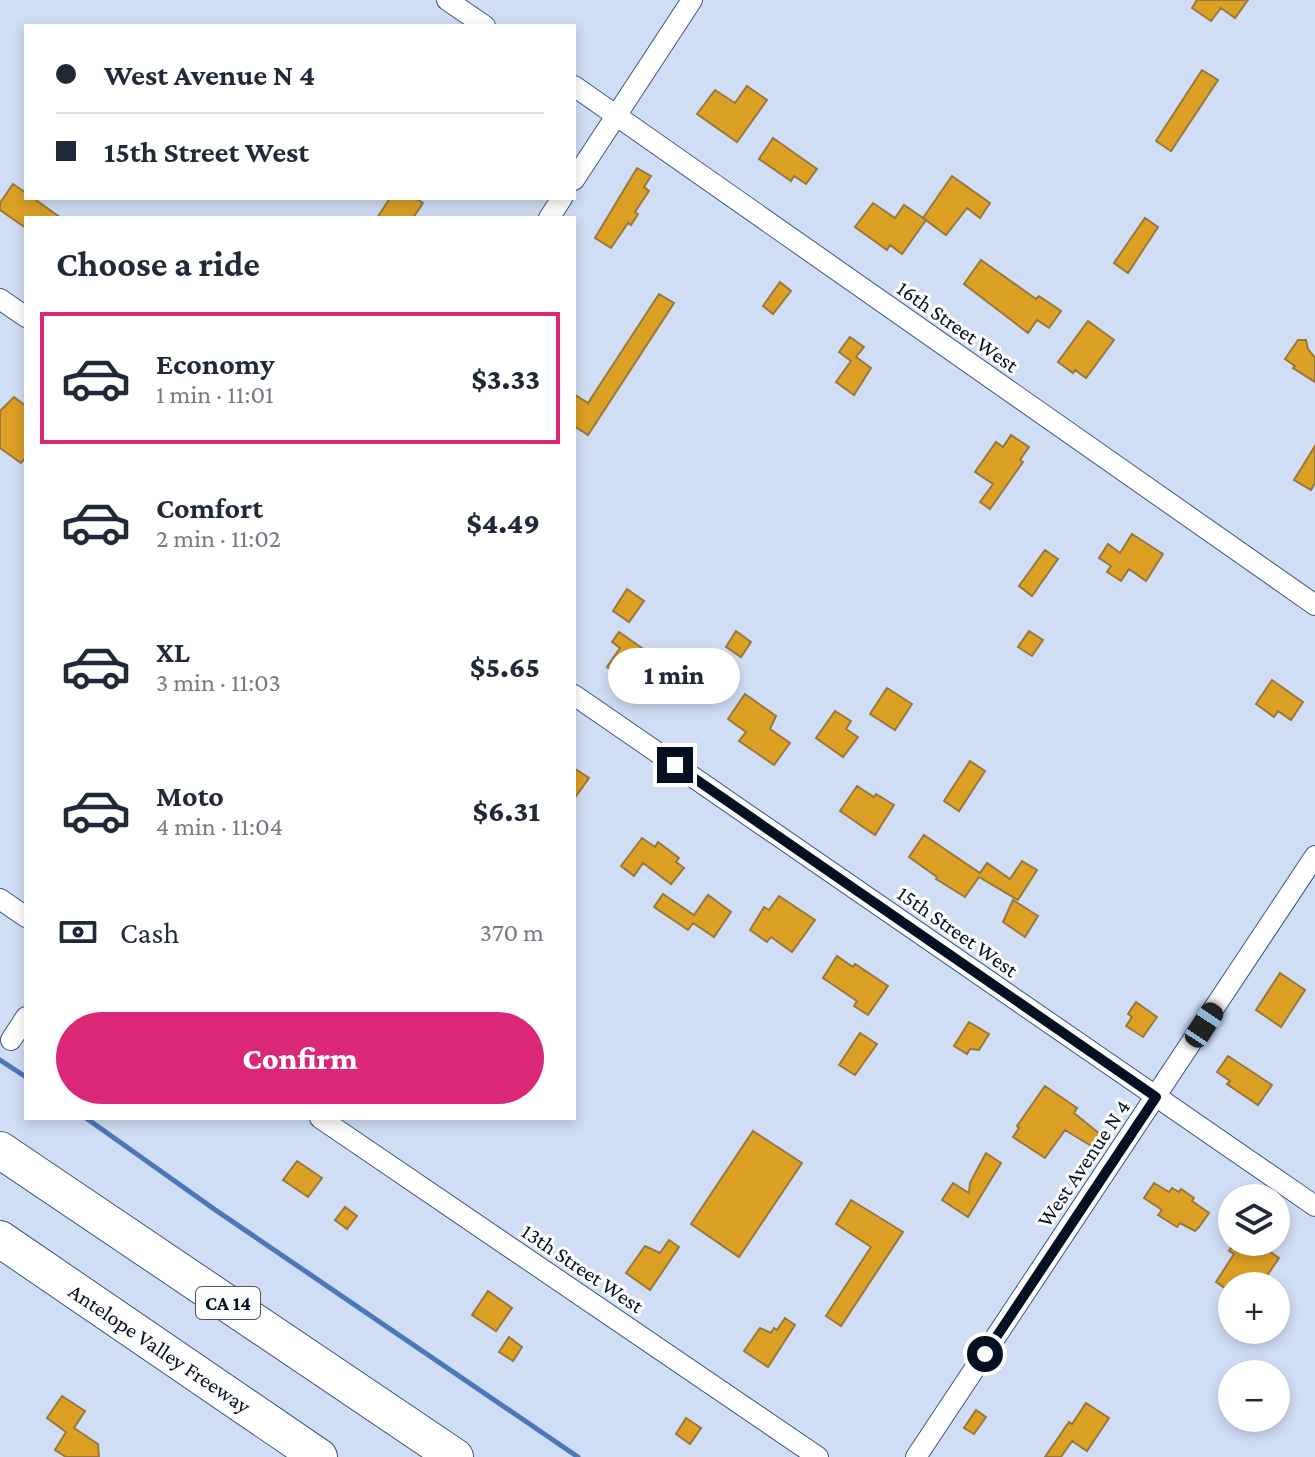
<!DOCTYPE html>
<html lang="en">
<head>
<meta charset="utf-8">
<style>
	:root { --surface:#fff; --page:#f2f2f3; --text:#1f2937; --muted:#747a83; --line:#e0e1e3; --accent:#db2777 }
	body { margin:0; font-family:"Crimson Pro",serif; background:var(--page); color:var(--text); height:100vh; display:flex; flex-direction:column; font-size:30px; white-space:nowrap }
	* { box-sizing:border-box; margin:0 }
	p { font-size:26px; color:var(--muted) }
	.icon { flex:none; width:44px; height:44px; fill:none; stroke:currentColor; stroke-width:2; stroke-linecap:round; stroke-linejoin:round }
	.map { position:relative; flex:1; overflow:hidden }
	.details { position:absolute; left:24px; top:216px; width:552px; height:904px; display:flex; flex-direction:column; background:var(--surface); border-radius:0px; box-shadow:0 4px 12px #0003 }
	.details>* { flex:none }
	.top-card { position:absolute; left:24px; top:24px; width:552px; height:176px; border-radius:0px; box-shadow:0 4px 12px #0003; display:grid; align-content:center; height:176px; padding:0 32px; background:var(--surface) }
	.tools { position:absolute; left:1218px; top:1184px; display:grid; gap:16px }
	.tools a { display:grid; place-items:center; width:72px; height:72px; border-radius:50%; background:var(--surface); box-shadow:0 4px 12px #0003; font-size:40px }
	.end { position:absolute; width:36px; height:36px; margin:-18px; border:10px solid #051022; background:#fff; box-shadow:0 0 0 4px #fff }
	.from { border-radius:50% }
	.bubble { position:absolute; height:56px; border-radius:28px; background:var(--surface); box-shadow:0 4px 12px #0003; font-size:26px; font-weight:800; line-height:56px; text-align:center }
	.car { position:absolute; width:24px; height:48px; margin:-24px -12px; border-radius:10px; box-shadow:0 0 6px 2px #0007; background:linear-gradient(#222 24%,#8ab4d8 0 40%,#222 0 76%,#8ab4d8 0 86%,#222 0) }
	.top-card b { display:flex; align-items:center; gap:28px; height:76px; font-size:30px }
	.top-card b+b { border-top:2px solid var(--line) }
	.top-card i { width:20px; height:20px; background:var(--text) }
	ul { padding:0; list-style:none }
	li { display:flex; align-items:center; gap:24px; height:132px; margin:0 16px 12px; padding:0 16px; border:4px solid transparent; border-radius:0px }
	li div { flex:1 }
	li b { display:block; font-size:30px }
	li em { font-style:normal; font-weight:800 }
	li.on { border-color:var(--accent) }
	li>.icon { width:72px; height:72px; stroke-width:1.5 }
	h2 { padding:0 32px; font-size:36px; line-height:96px }
	.pay { display:flex; align-items:center; gap:20px; height:88px; padding:0 32px; font-size:30px }
	.pay p { margin-inline-start:auto }
	.primary-button { display:flex; gap:16px; margin-top:auto; padding:16px 32px }
	.primary-button a { flex:1; height:92px; border-radius:48px; background:var(--accent); color:#fff; font-size:32px; font-weight:800; line-height:92px; text-align:center }
	.map>svg:first-child { display:block }
	.lines { fill:none; stroke-linecap:round; stroke-linejoin:round }
	.stream { stroke:#4c77bb; stroke-width:5 }
	.building { fill:#dca025; stroke:#99783e; stroke-width:2 }
	.minor-casing { stroke:#3a5887; stroke-width:22 }
	.motorway-casing { stroke:#3a5887; stroke-width:38 }
	.minor { stroke:#fff; stroke-width:20 }
	.motorway { stroke:#fff; stroke-width:36 }
	.route { stroke:#051022; stroke-width:10 }
	.labels { text-anchor:middle; stroke-width:6; stroke-linejoin:round; paint-order:stroke }
	.shield { fill:#fefefe; stroke:#505764; stroke-width:2 }
	.shield-label { font-size:20px; font-weight:bold; fill:#051022 }
	.street-label { font-size:22px; fill:#051022; stroke:#fefefe }
</style>
</head>
<body>
<div class="map">
<svg width="1315" height="1457" viewBox="0 0 1315 1457">
	<rect width="100%" height="100%" fill="#d0def5"/>
	<g class="lines">
		<path class="stream" d="M0,1060l26,17
			M86,1118l128,91 364,248"/>
	</g>
	<path class="building" d="M1197,0h51l-13,18 -14,-10 -10,13 -19,-13z
		M1202,70l16,10 -47,71 -15,-10z
		M747,86l20,14 -30,42 -40,-28 18,-24 20,13z
		M773,138l44,31 -11,15 -12,-8 -3,5 -32,-22z
		M637,168l14,8 -7,11 5,4 -14,21 3,2 -7,11 -3,-2 -17,25 -16,-10z
		M952,176l38,27 -10,15 -13,-10 -21,27 -23,-17z
		M13,184l13,9v5h7l28,20h-35v10l-26,-18v-7z
		M390,198h25l8,5 -10,15h-36z
		M873,203l22,15 9,-13 22,15 -24,34 -12,-9 -3,5 -32,-23z
		M1145,218l13,9 -30,46 -14,-10z
		M981,260l55,39 3,-3 22,15 -12,17 -12,-8 -9,13 -64,-49z
		M780,282l11,9 -18,23 -10,-8z
		M659,294l15,9 -86,132 -14,-9v-32l14,9z
		M1088,321l26,19 -28,38 -11,-8 -2,3 -15,-11z
		M850,337l14,10 -8,10 15,11 -17,27 -18,-13 15,-21 -12,-9z
		M1298,340h8l2,9 7,9v24l-22,-14 2,-2 -10,-7z
		M14,397l12,9v51l-5,6 -21,-15v-37z
		M1011,435l18,12 -9,13 3,2 -33,47 -10,-7 13,-18 -18,-12 21,-30 7,5z
		M1315,446v37l-4,7 -17,-10z
		M1132,534l31,20 -17,27 -17,-12 -8,12 -14,-9 4,-6 -12,-8 9,-14 12,9z
		M1045,550l13,9 -26,37 -13,-10z
		M627,589l17,12 -15,21 -16,-11z
		M736,631l15,11 -10,15 -15,-10z
		M1029,631l14,9 -11,16 -14,-9z
		M619,632l23,16 6,6 -5,8 16,11 -13,18 -39,-24 13,-19 -8,-6z
		M705,663l24,16 -8,12 -23,-16z
		M1272,680l31,22 -12,18 -13,-9 -4,6 -18,-13z
		M887,688l25,16 -17,26 -25,-16z
		M745,694l31,22 -6,13 20,14 -16,22 -35,-24 7,-9 -18,-13z
		M835,711l16,10 -5,8 12,8 -15,20 -27,-19z
		M970,761l15,10 -26,40 -15,-10z
		M574,768l15,10 -15,21z
		M857,786l17,11 2,-3 18,11 -19,30 -35,-24z
		M924,835l56,38 7,-10 23,16 12,-18 15,9 -19,30 -39,-23 -14,20 -29,-18 1,-2 -28,-20z
		M642,838l13,9 3,-5 21,16 -3,4 8,6 -13,16 -28,-21 -9,13 -13,-10z
		M663,894l31,21 14,-20 23,17 -17,25 -21,-14 -5,7 -34,-23z
		M779,896l36,24 -23,32 -21,-15 -4,5 -17,-12 14,-23 5,3z
		M1013,900l25,16 -13,21 -22,-15z
		M837,956l16,11 2,-3 33,22 -20,29 -14,-9 3,-5 -34,-23z
		M1280,973l25,17 -24,37 -25,-17z
		M1136,1002l21,15 -14,20 -17,-11 6,-9 -4,-3z
		M969,1022l20,12 -10,16 -9,-1 -3,5 -13,-8z
		M860,1033l17,11 -22,31 -16,-10z
		M1228,1056l44,29 -14,20 -31,-21 3,-3 -13,-9z
		M1045,1086l32,22 -3,5 27,22 -8,12 -28,-17 -20,28 -32,-21 6,-9 -2,-2z
		M753,1131l49,32 -63,94 -48,-33z
		M986,1153l15,10 -33,54 -26,-17 11,-17 16,10 1,-10z
		M297,1161l25,17 -14,19 -25,-17z
		M1154,1183l15,9 3,-4 7,4 2,-3 13,9 -2,3 17,12 -10,14 -4,4 -15,-8 -3,4 -19,-12 4,-5 -18,-12z
		M851,1200l52,32 -62,94 -15,-10 45,-69 -35,-23z
		M345,1207l12,9 -10,13 -12,-9z
		M669,1240l10,7 -29,43 -24,-17 19,-27 15,7z
		M1235,1242h21l23,16 -19,28h-28v7l-16,-11 18,-28 -5,-3z
		M488,1291l24,17 -16,23 -24,-16z
		M785,1318l10,7 -27,42 -24,-16 16,-23 11,5 3,-5 3,2z
		M509,1337l13,10 -9,14 -14,-9z
		M62,1396l23,15 -11,17 24,16 1,13h-33l-11,-7 11,-18 -19,-14z
		M1086,1403l23,15 -22,33 -15,-10 -11,16h-16l24,-35 3,2z
		M976,1410l10,7 -12,17 -10,-6z
		M686,1418l15,10 -11,16 -14,-10z"/>
	<g class="lines">
		<defs>
			<path id="minor" d="M447,0l38,26
				M574,86l741,519
				M574,180l118,-180
				M549,218l13,-20
				M0,299l26,18
				M574,695l741,511
				M0,899l26,18
				M11,1040l15,-23
				M320,1118l498,339
				M916,1457l399,-601"/>
			<path id="motorway" d="M0,1150l455,307
				M0,1239l319,218"/>
		</defs>
		<use href="#minor" class="minor-casing"/>
		<use href="#motorway" class="motorway-casing"/>
		<use href="#minor" class="minor"/>
		<use href="#motorway" class="motorway"/>
	</g>
	<g class="lines">
		<path class="route" d="M675,765l481,332 -171,257"/>
	</g>
	<g class="labels">
		<rect class="shield" x="196" y="1287" width="64" height="32" rx="6"/>
		<g class="shield-label">
			<text x="228" y="1310">CA 14</text>
		</g>
		<g class="street-label">
			<text transform="translate(958 326) rotate(35)" y="8">16th Street West</text>
			<text transform="translate(958 931) rotate(35)" y="8">15th Street West</text>
			<text transform="translate(1083 1163) rotate(-56)" y="8">West Avenue N 4</text>
			<text transform="translate(583 1268) rotate(34)" y="8">13th Street West</text>
			<text transform="translate(160 1348) rotate(34)" y="8">Antelope Valley Freeway</text>
		</g>
	</g>
</svg>
<div class="tools">
<a><svg class="icon" aria-label="layers" viewBox="0 0 24 24"><path d="M12 4l9 5-9 5-9-5zM3 14l9 5 9-5"/></svg></a>
<a>+</a>
<a>−</a>
</div>
<i class="end from" style="left:985px;top:1354px"></i>
<i class="end" style="left:675px;top:765px"></i>
<div class="bubble" style="left:608px;top:648px;width:132px">1 min</div>
<i class="car" style="left:1204px;top:1025px;rotate:33deg"></i>
<div class="top-card">
<b><i class="from"></i>West Avenue N 4</b>
<b><i></i>15th Street West</b>
</div>
<section class="details">
<h2>Choose a ride</h2>
<ul>
<li class="on"><svg class="icon" aria-label="car" viewBox="0 0 24 24"><path d="M5 17H2v-5l4-1 3-4h7l3 4 3 1v5h-3M9 17h6M6 11h13"/><circle cx="7" cy="17" r="2"/><circle cx="17" cy="17" r="2"/></svg><div><b>Economy</b><p>1 min · 11:01</p></div><em>$3.33</em></li>
<li><svg class="icon" aria-label="car" viewBox="0 0 24 24"><path d="M5 17H2v-5l4-1 3-4h7l3 4 3 1v5h-3M9 17h6M6 11h13"/><circle cx="7" cy="17" r="2"/><circle cx="17" cy="17" r="2"/></svg><div><b>Comfort</b><p>2 min · 11:02</p></div><em>$4.49</em></li>
<li><svg class="icon" aria-label="car" viewBox="0 0 24 24"><path d="M5 17H2v-5l4-1 3-4h7l3 4 3 1v5h-3M9 17h6M6 11h13"/><circle cx="7" cy="17" r="2"/><circle cx="17" cy="17" r="2"/></svg><div><b>XL</b><p>3 min · 11:03</p></div><em>$5.65</em></li>
<li><svg class="icon" aria-label="car" viewBox="0 0 24 24"><path d="M5 17H2v-5l4-1 3-4h7l3 4 3 1v5h-3M9 17h6M6 11h13"/><circle cx="7" cy="17" r="2"/><circle cx="17" cy="17" r="2"/></svg><div><b>Moto</b><p>4 min · 11:04</p></div><em>$6.31</em></li>
</ul>
<div class="pay"><svg class="icon" aria-label="cash" viewBox="0 0 24 24"><path d="M3 7h18v10H3z"/><circle cx="12" cy="12" r="2"/></svg>Cash<p>370 m</p></div>
<div class="primary-button"><a>Confirm</a></div>
</section>
</div>
</body>
</html>
